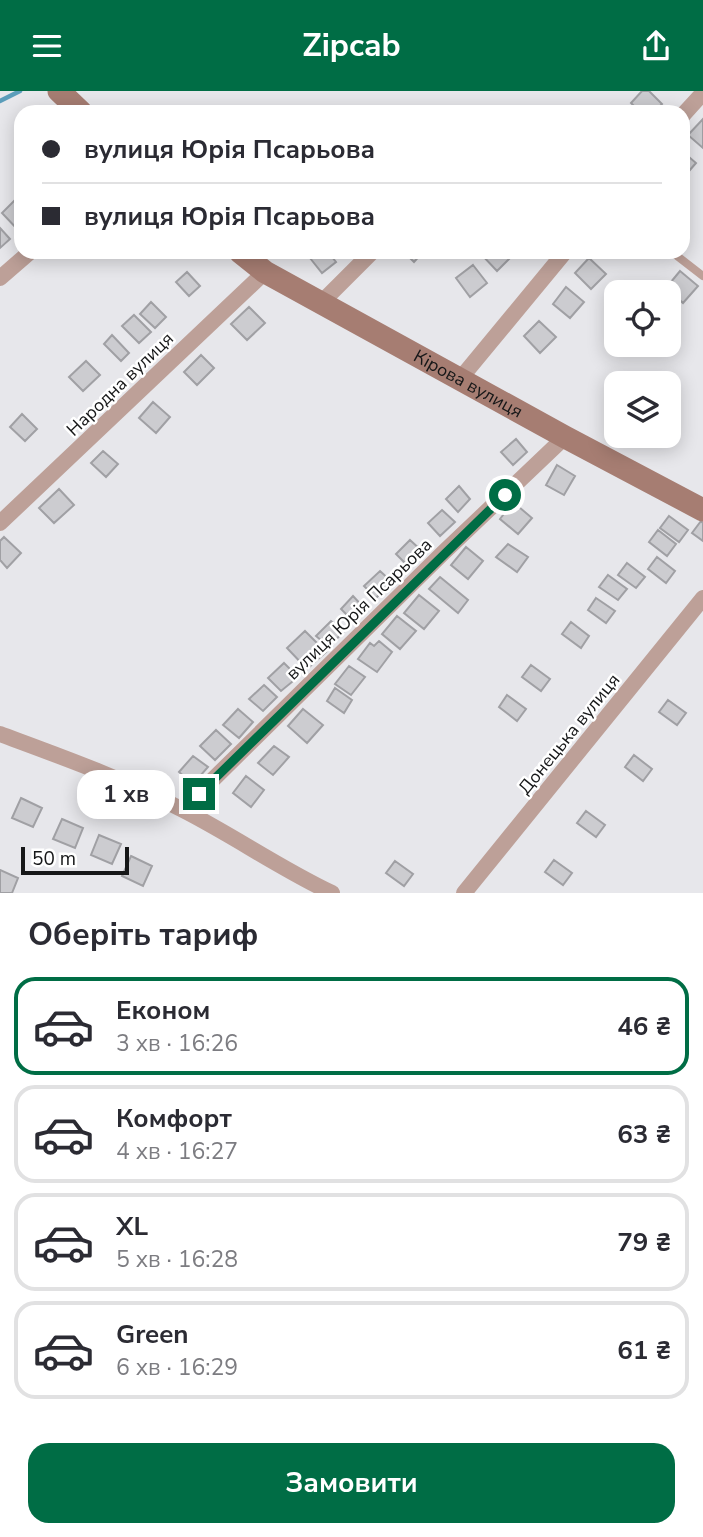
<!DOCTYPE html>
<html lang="uk">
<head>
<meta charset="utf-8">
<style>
	:root { --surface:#fff; --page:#f7f7f7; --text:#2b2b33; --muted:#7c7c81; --line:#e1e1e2; --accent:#006d45 }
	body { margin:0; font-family:"Nunito Sans",sans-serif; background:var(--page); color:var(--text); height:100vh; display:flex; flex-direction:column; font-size:26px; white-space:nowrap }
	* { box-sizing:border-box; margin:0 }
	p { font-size:23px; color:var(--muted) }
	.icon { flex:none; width:38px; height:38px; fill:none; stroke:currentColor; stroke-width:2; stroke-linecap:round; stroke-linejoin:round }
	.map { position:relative; height:802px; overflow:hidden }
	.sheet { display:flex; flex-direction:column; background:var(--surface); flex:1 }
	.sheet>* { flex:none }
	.top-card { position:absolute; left:14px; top:14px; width:676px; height:154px; border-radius:21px; box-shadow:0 4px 18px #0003; display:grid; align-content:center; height:154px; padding:0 28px; background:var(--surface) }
	.buttons { position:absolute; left:604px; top:189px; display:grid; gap:14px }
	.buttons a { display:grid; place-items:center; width:77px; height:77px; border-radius:14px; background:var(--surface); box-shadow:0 4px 18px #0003; font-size:35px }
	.scale { position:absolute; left:21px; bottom:18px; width:108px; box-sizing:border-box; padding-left:7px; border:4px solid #161718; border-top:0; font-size:19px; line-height:24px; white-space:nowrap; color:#161718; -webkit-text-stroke:5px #fff; paint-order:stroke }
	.end { position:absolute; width:32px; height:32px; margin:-16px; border:9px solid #006d45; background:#fff; box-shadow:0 0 0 4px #fff }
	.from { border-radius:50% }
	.bubble { position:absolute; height:49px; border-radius:21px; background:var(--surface); box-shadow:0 4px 18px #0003; font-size:23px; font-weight:700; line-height:49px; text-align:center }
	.top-card b { display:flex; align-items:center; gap:24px; height:66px; font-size:26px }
	.top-card b+b { border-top:2px solid var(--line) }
	.top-card i { width:18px; height:18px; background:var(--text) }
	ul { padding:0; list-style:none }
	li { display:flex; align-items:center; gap:21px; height:98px; margin:0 14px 10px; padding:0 14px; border:4px solid var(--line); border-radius:21px }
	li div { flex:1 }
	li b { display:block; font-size:26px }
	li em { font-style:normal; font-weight:700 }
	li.current { border-color:var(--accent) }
	li>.icon { width:63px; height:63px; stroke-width:1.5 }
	h2 { padding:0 28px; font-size:32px; line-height:84px }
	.button { display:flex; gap:14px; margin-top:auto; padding:14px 28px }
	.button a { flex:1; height:80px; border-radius:21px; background:var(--accent); color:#fff; font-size:28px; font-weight:700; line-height:80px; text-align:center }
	header { display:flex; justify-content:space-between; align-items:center; height:91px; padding:0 28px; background:var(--accent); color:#fff; font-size:32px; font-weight:700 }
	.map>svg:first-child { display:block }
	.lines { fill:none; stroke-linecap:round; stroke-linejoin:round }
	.stream { stroke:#5b9dba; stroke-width:4.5 }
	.building { fill:#ccccd0; stroke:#a0a0a4; stroke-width:2 }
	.lane { stroke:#bda098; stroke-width:8 }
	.street { stroke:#bda098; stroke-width:16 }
	.secondary { stroke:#a67d72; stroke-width:23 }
	.route { stroke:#006d45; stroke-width:9 }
	.labels { text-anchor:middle; stroke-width:5; stroke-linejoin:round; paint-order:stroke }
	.street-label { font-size:18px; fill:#161718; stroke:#fff }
</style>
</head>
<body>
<header><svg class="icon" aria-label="menu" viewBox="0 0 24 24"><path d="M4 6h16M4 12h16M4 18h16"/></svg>Zipcab<svg class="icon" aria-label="share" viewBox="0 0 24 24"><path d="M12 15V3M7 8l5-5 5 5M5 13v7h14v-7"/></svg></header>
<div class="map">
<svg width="703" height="802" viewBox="0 0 703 802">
	<rect width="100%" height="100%" fill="#e7e7eb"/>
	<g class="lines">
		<path class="stream" d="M0,10l20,-10"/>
	</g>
	<path class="building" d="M642,0h7l13,13 -8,8h-14l-9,-9z
		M703,28v29l-15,-13z
		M682,60l14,12 -14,16z
		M17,107l4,5 -1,29 -18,-19z
		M0,137l10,11 -10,9z
		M318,161h10l8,10 -14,11 -12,-15z
		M404,161h19l-9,10z
		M483,161h26l3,4 -15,15 -16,-17z
		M589,167l17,16 -15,15 -16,-16z
		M473,174l14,18 -17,14 -14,-19z
		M680,180l18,15 -15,17 -17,-15z
		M187,181l13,14 -11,10 -13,-14z
		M566,196l18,15 -14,16 -17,-14z
		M151,211l15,15 -11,11 -15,-14z
		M249,216l16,16 -18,17 -16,-16z
		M134,224l17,17 -12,11 -17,-17z
		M539,230l17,16 -16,16 -16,-17z
		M112,244l17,18 -8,8 -17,-17z
		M201,264l13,13 -17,17 -13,-13z
		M86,270l14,14 -17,16 -14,-14z
		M153,311l17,15 -14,16 -17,-15z
		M22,323l15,15 -12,12 -15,-14z
		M516,348l11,13 -14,13 -12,-13z
		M103,360l15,13 -12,13 -15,-14z
		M557,374l18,11 -11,19 -18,-10z
		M459,395l11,13 -12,13 -12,-13z
		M59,398l15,16 -20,18 -15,-15z
		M513,411l19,16 -14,16 -18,-15z
		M442,419l13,12 -15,14 -12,-13z
		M669,425l19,14 -9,12 -19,-14z
		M701,430l2,2v18l-11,-8z
		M658,439l18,14 -9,12 -18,-14z
		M4,446l17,16 -14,15 -7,-8v-19z
		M410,449l13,12 -15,14 -12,-12z
		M508,453l20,13 -11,15 -21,-15z
		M466,456l17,14 -15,18 -17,-14z
		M657,466l18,14 -9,12 -18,-14z
		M627,472l18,14 -9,11 -18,-13z
		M380,480l12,11 -16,16 -12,-12z
		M608,484l19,14 -9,11 -19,-13z
		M440,486l28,23 -10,13 -29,-24z
		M419,504l20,16 -15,18 -20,-16z
		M353,505l13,14 -12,12 -13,-13z
		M596,507l19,13 -9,12 -18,-13z
		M397,525l19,15 -16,18 -18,-15z
		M331,530l13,10 -15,16 -13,-11z
		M571,531l18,14 -8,12 -19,-14z
		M305,540l21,21 -19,17 -20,-21z
		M379,550l13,11 -15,20 -19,-13 12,-16 4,3z
		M284,572l14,14 -17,14 -13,-13z
		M531,574l19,14 -9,12 -19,-14z
		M349,575l16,11 -14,18 -16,-11z
		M264,594l13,12 -14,14 -14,-12z
		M335,597l17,12 -8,13 -17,-12z
		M507,604l19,14 -9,12 -18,-14z
		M668,609l18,13 -9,12 -18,-13z
		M238,618l15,13 -14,16 -16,-13z
		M303,618l20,16 -16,18 -19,-17z
		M216,639l15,14 -16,16 -15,-14z
		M274,655l15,11 -16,18 -15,-12z
		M634,664l18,14 -9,12 -18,-14z
		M193,665l15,11 -15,17 -14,-12z
		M246,685l18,14 -13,17 -18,-14z
		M21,707l21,10 -9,19 -21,-9z
		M586,720l19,14 -9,12 -19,-14z
		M62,728l21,9 -8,20 -22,-9z
		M99,744l22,9 -9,20 -21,-9z
		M131,765l21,10 -9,20 -21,-10z
		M554,769l18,13 -9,12 -18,-13z
		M395,770l18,13 -9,12 -18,-13z
		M0,779l18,8 -6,15h-12z"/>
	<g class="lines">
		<path class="lane" d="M672,161l31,24"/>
		<path class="street" d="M682,25l21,-23
			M0,187l30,-26
			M321,212l51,-51
			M460,288l105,-127
			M0,432l265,-251
			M0,643c62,23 124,45 183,76 51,26 98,59 149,83
			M183,718l261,-257 121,-115
			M464,802l239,-295"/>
		<g class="secondary">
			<path d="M59,0l22,21"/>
			<path id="s1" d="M240,161l25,20 300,165 138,73"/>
		</g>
	</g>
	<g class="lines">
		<path class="route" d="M199,703l306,-299"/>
	</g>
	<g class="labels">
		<g class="street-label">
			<text transform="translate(120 293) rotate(-44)" y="6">Народна вулиця</text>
			<text dy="6" stroke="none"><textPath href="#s1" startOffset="264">Кірова вулиця</textPath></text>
			<text transform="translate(359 518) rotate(-44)" y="6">вулиця Юрія Псарьова</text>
			<text transform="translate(569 643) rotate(-51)" y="6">Донецька вулиця</text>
		</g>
	</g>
</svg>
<div class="buttons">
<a><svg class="icon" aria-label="locate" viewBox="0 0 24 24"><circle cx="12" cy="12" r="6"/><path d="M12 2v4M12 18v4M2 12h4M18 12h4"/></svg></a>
<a><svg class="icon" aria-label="layers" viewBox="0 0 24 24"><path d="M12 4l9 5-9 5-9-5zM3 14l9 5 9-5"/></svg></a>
</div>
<div class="scale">50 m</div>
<i class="end from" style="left:505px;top:404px"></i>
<i class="end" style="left:199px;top:703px"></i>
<div class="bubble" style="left:77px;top:679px;width:98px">1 хв</div>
<div class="top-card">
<b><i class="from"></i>вулиця Юрія Псарьова</b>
<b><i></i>вулиця Юрія Псарьова</b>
</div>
</div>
<section class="sheet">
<h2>Оберіть тариф</h2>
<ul>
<li class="current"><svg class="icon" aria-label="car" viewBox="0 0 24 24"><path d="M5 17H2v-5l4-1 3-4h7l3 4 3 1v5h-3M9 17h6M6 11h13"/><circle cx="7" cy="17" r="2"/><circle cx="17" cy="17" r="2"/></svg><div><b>Економ</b><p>3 хв · 16:26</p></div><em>46 ₴</em></li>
<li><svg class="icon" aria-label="car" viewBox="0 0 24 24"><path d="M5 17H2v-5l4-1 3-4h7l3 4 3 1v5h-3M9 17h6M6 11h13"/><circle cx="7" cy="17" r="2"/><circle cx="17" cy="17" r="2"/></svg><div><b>Комфорт</b><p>4 хв · 16:27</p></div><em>63 ₴</em></li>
<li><svg class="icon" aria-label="car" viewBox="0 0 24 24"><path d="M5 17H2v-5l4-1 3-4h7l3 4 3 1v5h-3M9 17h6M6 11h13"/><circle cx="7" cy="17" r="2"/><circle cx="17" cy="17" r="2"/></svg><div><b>XL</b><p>5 хв · 16:28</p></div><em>79 ₴</em></li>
<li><svg class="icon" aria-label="car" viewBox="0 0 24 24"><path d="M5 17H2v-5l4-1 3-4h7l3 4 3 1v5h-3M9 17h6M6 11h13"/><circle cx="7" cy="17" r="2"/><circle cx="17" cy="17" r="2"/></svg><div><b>Green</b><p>6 хв · 16:29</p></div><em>61 ₴</em></li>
</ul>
<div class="button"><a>Замовити</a></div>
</section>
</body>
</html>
